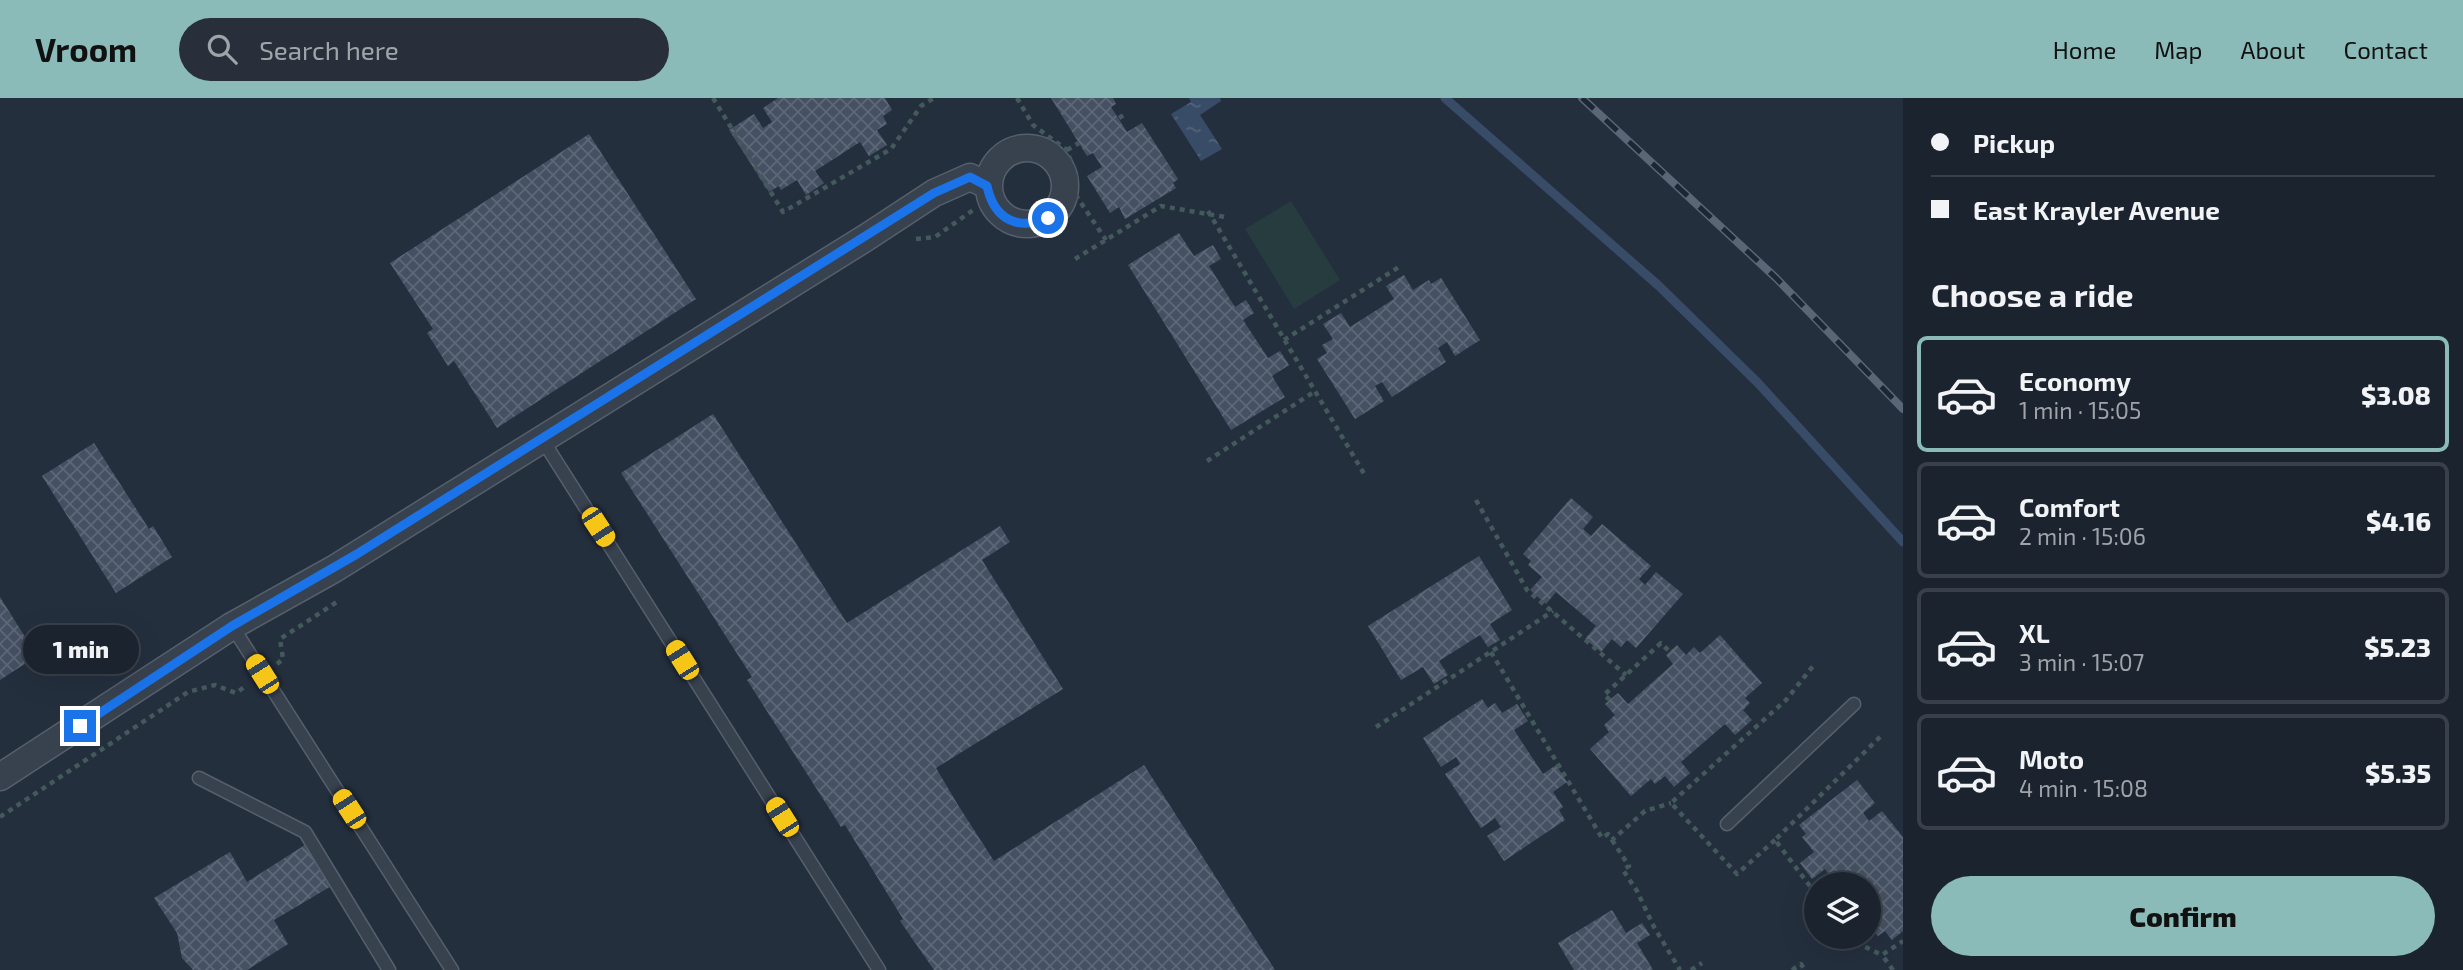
<!DOCTYPE html>
<html lang="en">
<head>
<meta charset="utf-8">
<style>
	:root { --surface:#1b232e; --page:#282f3a; --text:#f1f3f6; --muted:#a0a4aa; --line:#39404a; --accent:#8bbbb9 }
	body { margin:0; font-family:"Exo 2",sans-serif; background:var(--page); color:var(--text); height:100vh; display:flex; flex-direction:column; font-size:26px; white-space:nowrap }
	* { box-sizing:border-box; margin:0 }
	p { font-size:23px; color:var(--muted) }
	.icon { flex:none; width:38px; height:38px; fill:none; stroke:currentColor; stroke-width:2; stroke-linecap:round; stroke-linejoin:round }
	.map { position:relative; flex:1; overflow:hidden }
	.drawer { display:flex; flex-direction:column; background:var(--surface); width:560px }
	.drawer>* { flex:none }
	.hud { display:grid; align-content:center; height:154px; padding:0 28px; background:var(--surface) }
	.controls { position:absolute; left:1804px; top:774px; display:grid; gap:14px }
	.controls a { display:grid; place-items:center; width:77px; height:77px; border-radius:50%; background:var(--surface); box-shadow:0 7px 28px #0002,0 0 0 2px var(--line); font-size:35px }
	.end { position:absolute; width:32px; height:32px; margin:-16px; border:9px solid #1a73e8; background:#fff; box-shadow:0 0 0 4px #fff }
	.from { border-radius:50% }
	.bubble { position:absolute; height:49px; border-radius:24px; background:var(--surface); box-shadow:0 7px 28px #0002,0 0 0 2px var(--line); font-size:23px; font-weight:800; line-height:49px; text-align:center }
	.car { position:absolute; width:21px; height:42px; margin:-21px -10px; border-radius:9px; box-shadow:0 0 5px 2px #0007; background:linear-gradient(#f5c518 24%,#345 0 40%,#f5c518 0 76%,#345 0 86%,#f5c518 0) }
	.hud b { display:flex; align-items:center; gap:24px; height:66px; font-size:26px }
	.hud b+b { border-top:2px solid var(--line) }
	.hud i { width:18px; height:18px; background:var(--text) }
	ul { padding:0; list-style:none }
	li { display:flex; align-items:center; gap:21px; height:116px; margin:0 14px 10px; padding:0 14px; border:4px solid var(--line); border-radius:10px }
	li div { flex:1 }
	li b { display:block; font-size:26px }
	li em { font-style:normal; font-weight:800 }
	li.active { border-color:var(--accent) }
	li>.icon { width:63px; height:63px; stroke-width:1.5 }
	h2 { padding:0 28px; font-size:32px; line-height:84px }
	.primary-button { display:flex; gap:14px; margin-top:auto; padding:14px 28px }
	.primary-button a { flex:1; height:80px; border-radius:42px; background:var(--accent); color:#111; font-size:28px; font-weight:800; line-height:80px; text-align:center }
	header { display:flex; align-items:center; gap:42px; box-sizing:border-box; height:98px; padding:0 35px; background:var(--accent); color:#111 }
	header strong { font-size:33px }
	nav { display:flex; gap:38px; margin-inline-start:auto; font-size:24px }
	.search { width:490px; height:63px; background:var(--page); display:flex; align-items:center; gap:18px; box-sizing:border-box; padding:0 24px; border-radius:38px; color:var(--muted); font-size:26px }
	main { display:flex; flex:1; min-height:0 }
	.map>svg:first-child { display:block }
	.pitch { fill:#263c3f }
	.water { fill:url(#water-ripples) }
	.lines { fill:none; stroke-linecap:round; stroke-linejoin:round }
	.stream { stroke:#394c67; stroke-width:9 }
	.building { fill:url(#building-cross-hatch) }
	.service-casing { stroke:#565f6c; stroke-width:15 }
	.minor-casing { stroke:#565f6c; stroke-width:29 }
	.path { stroke:#44595c; stroke-width:4.5; stroke-dasharray:5 5; stroke-linecap:butt }
	.service { stroke:#38414e; stroke-width:12 }
	.minor { stroke:#38414e; stroke-width:26 }
	.rail-casing { stroke:#5a6575; stroke-width:8 }
	.rail { stroke:#1d2633; stroke-width:5; stroke-dasharray:16; stroke-linecap:butt }
	.route { stroke:#1a73e8; stroke-width:9 }
</style>
</head>
<body>
<header>
<strong>Vroom</strong>
<div class="search"><svg class="icon" aria-label="search" viewBox="0 0 24 24"><circle cx="10" cy="10" r="6"/><path d="M15 15l6 6"/></svg>Search here</div>
<nav><a>Home</a><a>Map</a><a>About</a><a>Contact</a></nav>
</header>
<main>
<div class="map">
<svg width="1903" height="872" viewBox="0 0 1903 872">
	<defs>
		<pattern id="water-ripples" width="26" height="14" patternUnits="userSpaceOnUse" patternTransform="scale(1.75)"><rect width="26" height="14" fill="#394c67"/><path d="M2 4q2-2 4 0t4 0M15 11q2-2 4 0t4 0" fill="none" stroke="#53647b"/></pattern>
		<pattern id="building-cross-hatch" width="8" height="8" patternUnits="userSpaceOnUse" patternTransform="scale(1.75)"><rect width="8" height="8" fill="#455162"/><path d="M0 0l8 8M0 8l8-8" fill="none" stroke="#5d6877"/></pattern>
	</defs>
	<rect width="100%" height="100%" fill="#242f3e"/>
	<path class="pitch" d="M1291,103l49,79 -46,29 -49,-80z"/>
	<path class="water" d="M1189,0h31l1,3 -21,14 22,34 -21,12 -30,-47 20,-12z"/>
	<g class="lines">
		<path class="stream" d="M1445,0l214,188 99,97 145,159"/>
	</g>
	<path class="building" d="M778,0h107l7,12 -9,6 4,8 -10,6 10,15 -18,11 -9,-14 -45,29 9,12 -18,12 -9,-15 -16,10 -2,-4 -10,6 -40,-62 25,-16 9,14 9,-6 -9,-14z
		M1051,0h62l3,6 -5,3 16,25 15,-9 36,56 -5,4 3,5 -51,31 -6,-12 -9,6 -23,-37 15,-9 -9,-14 -6,3z
		M589,36l107,165 -199,129 -43,-67 -6,5 -21,-33 6,-4 -43,-66z
		M1179,135l15,23 19,-11 8,14 -12,7 26,41 11,-7 8,13 -11,7 25,38 12,-7 9,14 -17,11 13,21 -54,33 -103,-165z
		M1404,177l9,15 16,-10 2,4 10,-6 39,62 -25,16 -8,-14 -9,6 8,14 -54,35 -10,-15 -7,4 9,15 -29,18 -38,-60 10,-6 -5,-8 11,-6 -10,-15 18,-11 9,14 44,-28 -8,-13z
		M713,316l134,209 153,-97 10,16 -28,18 81,129 -127,79 22,37 36,56 150,-96 131,205h-341l-34,-49 3,-2 -58,-94 -4,2 -94,-147 5,-3 -131,-204z
		M94,345l55,86 4,-3 19,31 -56,36 -74,-117z
		M1571,400l22,19 -10,12 8,7 11,-12 49,42 -12,13 6,6 11,-13 27,22 -47,54 -9,-8 -6,7 -9,-8 -11,13 -16,-13 11,-13 -40,-34 -10,12 -16,-14 12,-13 -14,-12 3,-4 -8,-7z
		M1479,458l33,54 -22,14 10,16 -12,7 -8,-12 -41,26 9,14 -14,9 -11,-17 -22,13 -33,-54z
		M0,499l37,59 -37,24z
		M1720,537l42,48 -17,15 5,5 -7,7 9,10 -17,15 -10,-11 -44,38 9,11 -16,14 -9,-11 -10,8 -4,-5 -20,17 -41,-47 19,-17 -5,-7 11,-10 -10,-11 13,-11 10,11 45,-40 -7,-9 11,-10 9,10 8,-8 6,6z
		M1482,601l6,9 7,-5 7,10 15,-9 11,17 -14,9 29,44 13,-9 11,17 -14,10 10,15 -4,3 6,10 -61,41 -17,-25 14,-9 -6,-9 -14,10 -36,-54 15,-10 -4,-7 -15,10 -18,-29z
		M1857,682l18,23 -12,10 6,8 13,-10 21,26v94l-11,9 -7,-9 -7,5 -9,-9v-43h-33l-11,-15 -13,10 -12,-16 14,-11 -12,-15 4,-3 -7,-9z
		M308,745l25,42 -59,35 14,24 -41,26h-54l-11,-12 -5,-25 -23,-35 76,-46 17,30z
		M1612,812l14,23 16,-10 8,12 -13,8 16,27h-79l-16,-27z"/>
	<g class="lines">
		<defs>
			<path id="service" d="M542,341l337,531
				M232,528l220,344
				M199,680l106,54 84,138
				M1727,726l127,-120"/>
			<path id="minor" d="M989 88a38 38 0 1 1 76 0a38 38 0 1 1-76 0Z
				M0,679l232,-151 102,-57 533,-332 67,-44 36,-16 17,8"/>
		</defs>
		<use href="#service" class="service-casing"/>
		<use href="#minor" class="minor-casing"/>
		<path class="path" d="M713,0l70,114 108,-63 30,-43 13,-8
			M1017,0l16,27 34,25 9,27 -1,17 31,46
			M1119,20l8,-5
			M1067,52l12,-7
			M1208,113l158,266
			M916,141l19,-2 41,-29
			M1075,161l86,-53 64,11
			M1284,242l115,-73
			M1207,363l107,-69
			M1476,402l51,90 99,85
			M1491,554l111,186 6,-4 4,6 33,-29 26,-8
			M277,566l6,-5 -3,-20 60,-39
			M1610,602l-6,-5 57,-52 9,9
			M1376,629l177,-116
			M0,719l188,-125 27,-7 21,8 11,-8
			M1612,742l17,26 -6,4 14,21 17,36 26,43
			M1775,742l-38,34 -66,-71 115,-103 27,-34
			M1816,796l-41,-54 107,-105
			M1849,838l4,5 29,14
			M1691,872l11,-7
			M1792,872l9,-6 4,6
			M1893,872l-11,-15 21,-14"/>
		<use href="#service" class="service"/>
		<use href="#minor" class="minor"/>
		<defs>
			<path id="rail" d="M1582,0l194,180 127,131"/>
		</defs>
		<use href="#rail" class="rail-casing"/>
		<use href="#rail" class="rail"/>
	</g>
	<g class="lines">
		<path class="route" d="M80,628l152,-100 125,-72 577,-361 36,-16 17,9c7,33 30,45 61,32"/>
	</g>
</svg>
<div class="controls">
<a><svg class="icon" aria-label="layers" viewBox="0 0 24 24"><path d="M12 4l9 5-9 5-9-5zM3 14l9 5 9-5"/></svg></a>
</div>
<i class="end from" style="left:1048px;top:120px"></i>
<i class="end" style="left:80px;top:628px"></i>
<div class="bubble" style="left:23px;top:527px;width:116px">1 min</div>
<i class="car" style="left:598px;top:429px;rotate:147deg"></i>
<i class="car" style="left:682px;top:562px;rotate:328deg"></i>
<i class="car" style="left:262px;top:576px;rotate:328deg"></i>
<i class="car" style="left:349px;top:711px;rotate:327deg"></i>
<i class="car" style="left:782px;top:719px;rotate:328deg"></i>
</div>
<section class="drawer">
<div class="hud">
<b><i class="from"></i>Pickup</b>
<b><i></i>East Krayler Avenue</b>
</div>
<h2>Choose a ride</h2>
<ul>
<li class="active"><svg class="icon" aria-label="car" viewBox="0 0 24 24"><path d="M5 17H2v-5l4-1 3-4h7l3 4 3 1v5h-3M9 17h6M6 11h13"/><circle cx="7" cy="17" r="2"/><circle cx="17" cy="17" r="2"/></svg><div><b>Economy</b><p>1 min · 15:05</p></div><em>$3.08</em></li>
<li><svg class="icon" aria-label="car" viewBox="0 0 24 24"><path d="M5 17H2v-5l4-1 3-4h7l3 4 3 1v5h-3M9 17h6M6 11h13"/><circle cx="7" cy="17" r="2"/><circle cx="17" cy="17" r="2"/></svg><div><b>Comfort</b><p>2 min · 15:06</p></div><em>$4.16</em></li>
<li><svg class="icon" aria-label="car" viewBox="0 0 24 24"><path d="M5 17H2v-5l4-1 3-4h7l3 4 3 1v5h-3M9 17h6M6 11h13"/><circle cx="7" cy="17" r="2"/><circle cx="17" cy="17" r="2"/></svg><div><b>XL</b><p>3 min · 15:07</p></div><em>$5.23</em></li>
<li><svg class="icon" aria-label="car" viewBox="0 0 24 24"><path d="M5 17H2v-5l4-1 3-4h7l3 4 3 1v5h-3M9 17h6M6 11h13"/><circle cx="7" cy="17" r="2"/><circle cx="17" cy="17" r="2"/></svg><div><b>Moto</b><p>4 min · 15:08</p></div><em>$5.35</em></li>
</ul>
<div class="primary-button"><a>Confirm</a></div>
</section>
</main>
</body>
</html>
